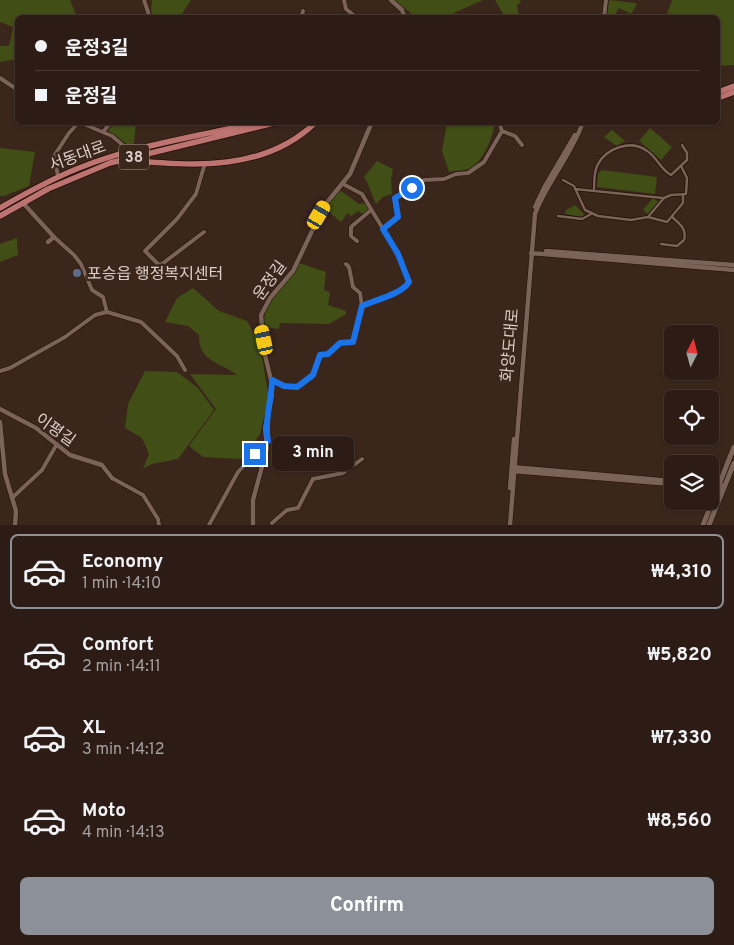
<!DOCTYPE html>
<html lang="en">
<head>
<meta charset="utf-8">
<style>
	:root { --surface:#2c1c15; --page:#34251e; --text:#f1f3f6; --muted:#a6a1a0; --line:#483a34; --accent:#8c9099 }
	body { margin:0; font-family:Overpass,"Noto Sans KR",sans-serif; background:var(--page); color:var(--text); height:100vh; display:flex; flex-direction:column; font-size:19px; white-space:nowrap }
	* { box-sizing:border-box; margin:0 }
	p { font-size:16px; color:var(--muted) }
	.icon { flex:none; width:28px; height:28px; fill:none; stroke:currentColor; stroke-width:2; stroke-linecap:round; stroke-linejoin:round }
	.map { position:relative; height:525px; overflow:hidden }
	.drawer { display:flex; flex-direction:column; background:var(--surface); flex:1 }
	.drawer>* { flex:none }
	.top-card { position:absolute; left:15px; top:15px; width:705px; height:110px; border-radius:8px; box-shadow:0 1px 4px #0004,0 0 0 1px var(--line); display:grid; align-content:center; height:110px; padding:0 20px; background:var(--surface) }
	.needle { width:32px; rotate:6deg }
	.fabs { position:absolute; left:664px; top:325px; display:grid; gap:10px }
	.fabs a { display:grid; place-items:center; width:55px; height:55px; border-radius:8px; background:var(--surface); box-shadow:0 1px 4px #0004,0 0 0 1px var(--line); font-size:25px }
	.end { position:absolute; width:22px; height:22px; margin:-11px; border:6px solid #1a73e8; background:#fff; box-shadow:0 0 0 2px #fff }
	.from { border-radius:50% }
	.bubble { position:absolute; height:35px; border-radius:8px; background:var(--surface); box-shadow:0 1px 4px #0004,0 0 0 1px var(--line); font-size:16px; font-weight:700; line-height:35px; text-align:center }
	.car { position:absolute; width:15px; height:30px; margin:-15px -8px; border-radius:6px; box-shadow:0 0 4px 1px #0007; background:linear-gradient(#f5c518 24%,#345 0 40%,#f5c518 0 76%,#345 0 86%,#f5c518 0) }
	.top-card b { display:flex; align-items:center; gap:18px; height:48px; font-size:19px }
	.top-card b+b { border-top:1px solid var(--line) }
	.top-card i { width:12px; height:12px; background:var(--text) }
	ul { padding:9px 0 0; list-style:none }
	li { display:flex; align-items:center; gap:15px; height:75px; margin:0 10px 8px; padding:0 10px; border:2px solid transparent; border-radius:8px }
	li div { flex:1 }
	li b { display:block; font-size:19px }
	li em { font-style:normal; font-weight:700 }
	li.active { border-color:var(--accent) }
	li>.icon { width:45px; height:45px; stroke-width:1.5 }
	.primary-button { display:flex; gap:10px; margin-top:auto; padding:10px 20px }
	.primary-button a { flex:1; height:58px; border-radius:8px; background:var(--accent); color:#fff; font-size:20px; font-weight:700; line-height:58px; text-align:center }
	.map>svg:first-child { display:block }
	.green { fill:#414e15 }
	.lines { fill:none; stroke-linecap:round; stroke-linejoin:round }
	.pedestrian-casing { stroke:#210e06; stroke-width:4 }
	.minor-casing { stroke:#210e06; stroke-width:5 }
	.tertiary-casing { stroke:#210e06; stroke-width:5.5 }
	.secondary-casing { stroke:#210e06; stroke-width:6 }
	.primary-casing { stroke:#210e06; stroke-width:7 }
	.pedestrian { stroke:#7b6358; stroke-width:2.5 }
	.minor { stroke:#7b6358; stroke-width:4 }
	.tertiary { stroke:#7b6358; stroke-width:4.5 }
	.secondary { stroke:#7b6358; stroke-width:5 }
	.primary { stroke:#bd736f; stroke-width:5.5 }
	.route { stroke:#1a73e8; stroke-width:6 }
	.service-dot { fill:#5c6f8a; stroke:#3b261c; stroke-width:2 }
	.labels { text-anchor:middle; stroke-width:5; stroke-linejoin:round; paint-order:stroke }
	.shield { fill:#3b261c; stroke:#ac9c94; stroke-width:1 }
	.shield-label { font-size:15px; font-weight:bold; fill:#dccec8 }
	.street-label { font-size:16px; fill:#dccec8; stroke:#3b261c }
	.poi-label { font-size:16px; fill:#dccec8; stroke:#3b261c; text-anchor:start }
</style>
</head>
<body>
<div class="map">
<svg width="734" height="525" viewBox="0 0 734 525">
	<rect width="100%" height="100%" fill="#3b261c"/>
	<path class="green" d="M0,0h70l7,17h-10l-1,-3 -22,3 -26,1 -1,41 -17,3v-16h9l4,-19 -13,-5z
		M152,0h39l-11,17 -27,1 -2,-8z
		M394,0h89l-29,13v5l-38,-1z
		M495,0h25l1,2 -4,3 2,12h-14z
		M609,0l26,3 2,1 -6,10 -12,-6 -5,9h-7z
		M672,0h62v65l-16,1v-48l-52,-1z
		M114,123h22l-2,20 -6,2 -20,-14z
		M447,123h48c-3,15 -11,39 -27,46 -6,2 -12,1 -19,3l-7,-21z
		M650,128l22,19 -11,13 -22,-19z
		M612,130l13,11 -8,5 -13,-9z
		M0,148l35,4 -6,34 -25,10h-4z
		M377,161l16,8 -2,10 1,15 -9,3 -7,7c-5,-10 -6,-18 -12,-27z
		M602,170l55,7 -2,17 -58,-7 1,-13z
		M337,188l22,16 6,-1 5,6 -7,5 -5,-3 -7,5 -3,-3 -7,9 -17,-14z
		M653,198l5,4 -10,12 -5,-4z
		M575,205l9,9 -1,3 -18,-3 1,-4z
		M17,238l1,17 -18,7v-18z
		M299,263l27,9 -2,18 6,2 -2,13 18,6v3l-17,10 -49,-1 -1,6 -15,-2c-1,-31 22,-38 35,-64z
		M193,288l26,23 28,10 13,23 9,55 -9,35 -19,25 -38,-2 -14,-11 27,-37 -26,-35 47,1c-16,-13 -39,-13 -38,-40l-11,-9 -23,-4 12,-24z
		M145,371l32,1 21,16 16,22 -36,49 -26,5 -9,5 6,-15 -7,-16 -17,-10 3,-24z"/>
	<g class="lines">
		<defs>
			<path id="pedestrian" d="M563,180l11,6 11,24 13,6 33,4 17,-3 16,-19 7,-3 15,-1 1,-16 -6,-12
				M575,189l88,9
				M594,189c0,-8 0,-16 3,-23 8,-18 34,-27 50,-15 10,6 13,18 24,24l16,-15v-7l-5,-8
				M558,216l24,3 9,-5
				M648,217l19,5 16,-19v-9
				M661,244l16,2 7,-6c3,-11 -4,-16 -12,-23"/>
			<path id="minor" d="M144,0l6,18
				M344,0l2,9 11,9
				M301,18l2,-7
				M604,18l2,-18
				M0,78l18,12
				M79,122l33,14 19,16
				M502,131l13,5 7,9
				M103,132l8,-10
				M58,176l-4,-20 15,-23 10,-11
				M383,229l15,-12 -3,-13 2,-8 27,-16 20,-1 12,-5 12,-1 16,-11 18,-31 -3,-9
				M204,232l-42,32 -3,1 -14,-14 32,-32 19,-25 9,-31
				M54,237l20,18 7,9 11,26 11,7 4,15
				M357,241l-6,-5v-9l20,-17
				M346,264l3,3 4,20 7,6 2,13
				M0,371l10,-3 55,-31 30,-22 12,-3 34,10 36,34 8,14
				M271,380l13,6 13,1 16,-12 7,-20 8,-1 12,-11 13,-1 9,-36c13,-6 40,-12 47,-24l-11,-28 -36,-60 -19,-10
				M112,478l31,17 15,24 1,6
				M13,497l29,-27 15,-26
				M272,523l15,-13 11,-2 15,-29 30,-6 19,-14
				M209,525l29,-53 29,-31"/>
			<path id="tertiary" d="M391,0l11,10 3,8
				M23,203l31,34 -6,5
				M535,207l9,-19 31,-53
				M546,251l188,14
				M531,253l203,17
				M0,409l36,19 34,27 32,10 10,13
				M0,422l5,52 11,37 -1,14
				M512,467l160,14
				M512,471l160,13
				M710,484l11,1
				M710,487l11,2
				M510,488l4,-49
				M253,525v-25l14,-52 -2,-20 7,-33 -1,-15 -7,-29 -3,-36 9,-17 23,-27 31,-65 26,-32 22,-52
				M510,525l25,-311c12,-32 36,-58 48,-92"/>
			<path id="secondary" d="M703,525l31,-78
				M709,525l25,-62"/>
			<path id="primary" d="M718,92l16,-6
				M718,98l16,-6
				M127,160c66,6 138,12 189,-38
				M0,208c26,-15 51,-29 79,-40 57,-23 119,-31 178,-46
				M0,216l48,-27 62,-26 168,-41"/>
		</defs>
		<use href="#pedestrian" class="pedestrian-casing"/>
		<use href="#minor" class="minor-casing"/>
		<use href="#tertiary" class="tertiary-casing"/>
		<use href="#secondary" class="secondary-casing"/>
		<use href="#primary" class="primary-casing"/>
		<use href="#pedestrian" class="pedestrian"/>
		<use href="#minor" class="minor"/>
		<use href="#tertiary" class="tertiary"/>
		<use href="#secondary" class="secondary"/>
		<use href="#primary" class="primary"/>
	</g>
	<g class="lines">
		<path class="route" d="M255,454l13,-13c-4,-21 4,-41 4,-61l12,6 13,1 16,-12 7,-20 8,-1 12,-11 13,-1 9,-36c13,-6 40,-12 47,-24l-11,-28 -15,-25 15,-12 -3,-19 17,-10"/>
	</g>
	<circle class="service-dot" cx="77" cy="273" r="5"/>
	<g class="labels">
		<rect class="shield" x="119" y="144.5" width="30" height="25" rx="4"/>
		<g class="shield-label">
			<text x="134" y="162">38</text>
		</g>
		<g class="street-label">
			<text transform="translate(77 155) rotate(-20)" y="6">서동대로</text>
			<text transform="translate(269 280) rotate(-54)" y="6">운정길</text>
			<text transform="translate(509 345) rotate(-85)" y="6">화양도대로</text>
			<text transform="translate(56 429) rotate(35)" y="6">이평길</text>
		</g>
		<g class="poi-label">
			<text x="87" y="279">포승읍 행정복지센터</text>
		</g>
	</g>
</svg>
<div class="fabs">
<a><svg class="needle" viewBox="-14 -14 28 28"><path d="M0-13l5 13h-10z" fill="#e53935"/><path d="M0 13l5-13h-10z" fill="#a6a1a0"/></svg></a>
<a><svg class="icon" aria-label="locate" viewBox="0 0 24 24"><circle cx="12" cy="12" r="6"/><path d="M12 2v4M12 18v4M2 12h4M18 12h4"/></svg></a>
<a><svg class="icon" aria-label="layers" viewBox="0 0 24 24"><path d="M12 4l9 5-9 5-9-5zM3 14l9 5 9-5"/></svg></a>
</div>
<i class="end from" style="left:412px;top:188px"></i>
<i class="end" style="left:255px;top:454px"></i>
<div class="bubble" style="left:272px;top:436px;width:82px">3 min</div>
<i class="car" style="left:319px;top:215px;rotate:30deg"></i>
<i class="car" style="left:264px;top:340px;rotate:348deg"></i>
<div class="top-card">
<b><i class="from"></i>운정3길</b>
<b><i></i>운정길</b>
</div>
</div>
<section class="drawer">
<ul>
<li class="active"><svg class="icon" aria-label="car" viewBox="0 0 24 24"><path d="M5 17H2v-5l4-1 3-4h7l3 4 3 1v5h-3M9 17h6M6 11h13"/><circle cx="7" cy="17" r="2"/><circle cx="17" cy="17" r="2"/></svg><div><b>Economy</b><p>1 min · 14:10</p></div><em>₩4,310</em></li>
<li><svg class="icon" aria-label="car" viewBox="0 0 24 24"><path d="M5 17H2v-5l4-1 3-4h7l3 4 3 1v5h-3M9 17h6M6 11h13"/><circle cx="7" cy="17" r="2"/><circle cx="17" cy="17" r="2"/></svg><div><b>Comfort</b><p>2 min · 14:11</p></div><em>₩5,820</em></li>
<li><svg class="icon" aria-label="car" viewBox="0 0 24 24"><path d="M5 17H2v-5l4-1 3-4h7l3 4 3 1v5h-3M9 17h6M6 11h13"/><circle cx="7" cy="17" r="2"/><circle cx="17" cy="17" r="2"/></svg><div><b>XL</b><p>3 min · 14:12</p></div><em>₩7,330</em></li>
<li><svg class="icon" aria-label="car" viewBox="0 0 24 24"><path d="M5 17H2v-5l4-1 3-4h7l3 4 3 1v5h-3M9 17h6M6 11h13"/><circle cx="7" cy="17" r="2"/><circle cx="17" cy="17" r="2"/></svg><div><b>Moto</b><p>4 min · 14:13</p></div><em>₩8,560</em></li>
</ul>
<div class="primary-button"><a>Confirm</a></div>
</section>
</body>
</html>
